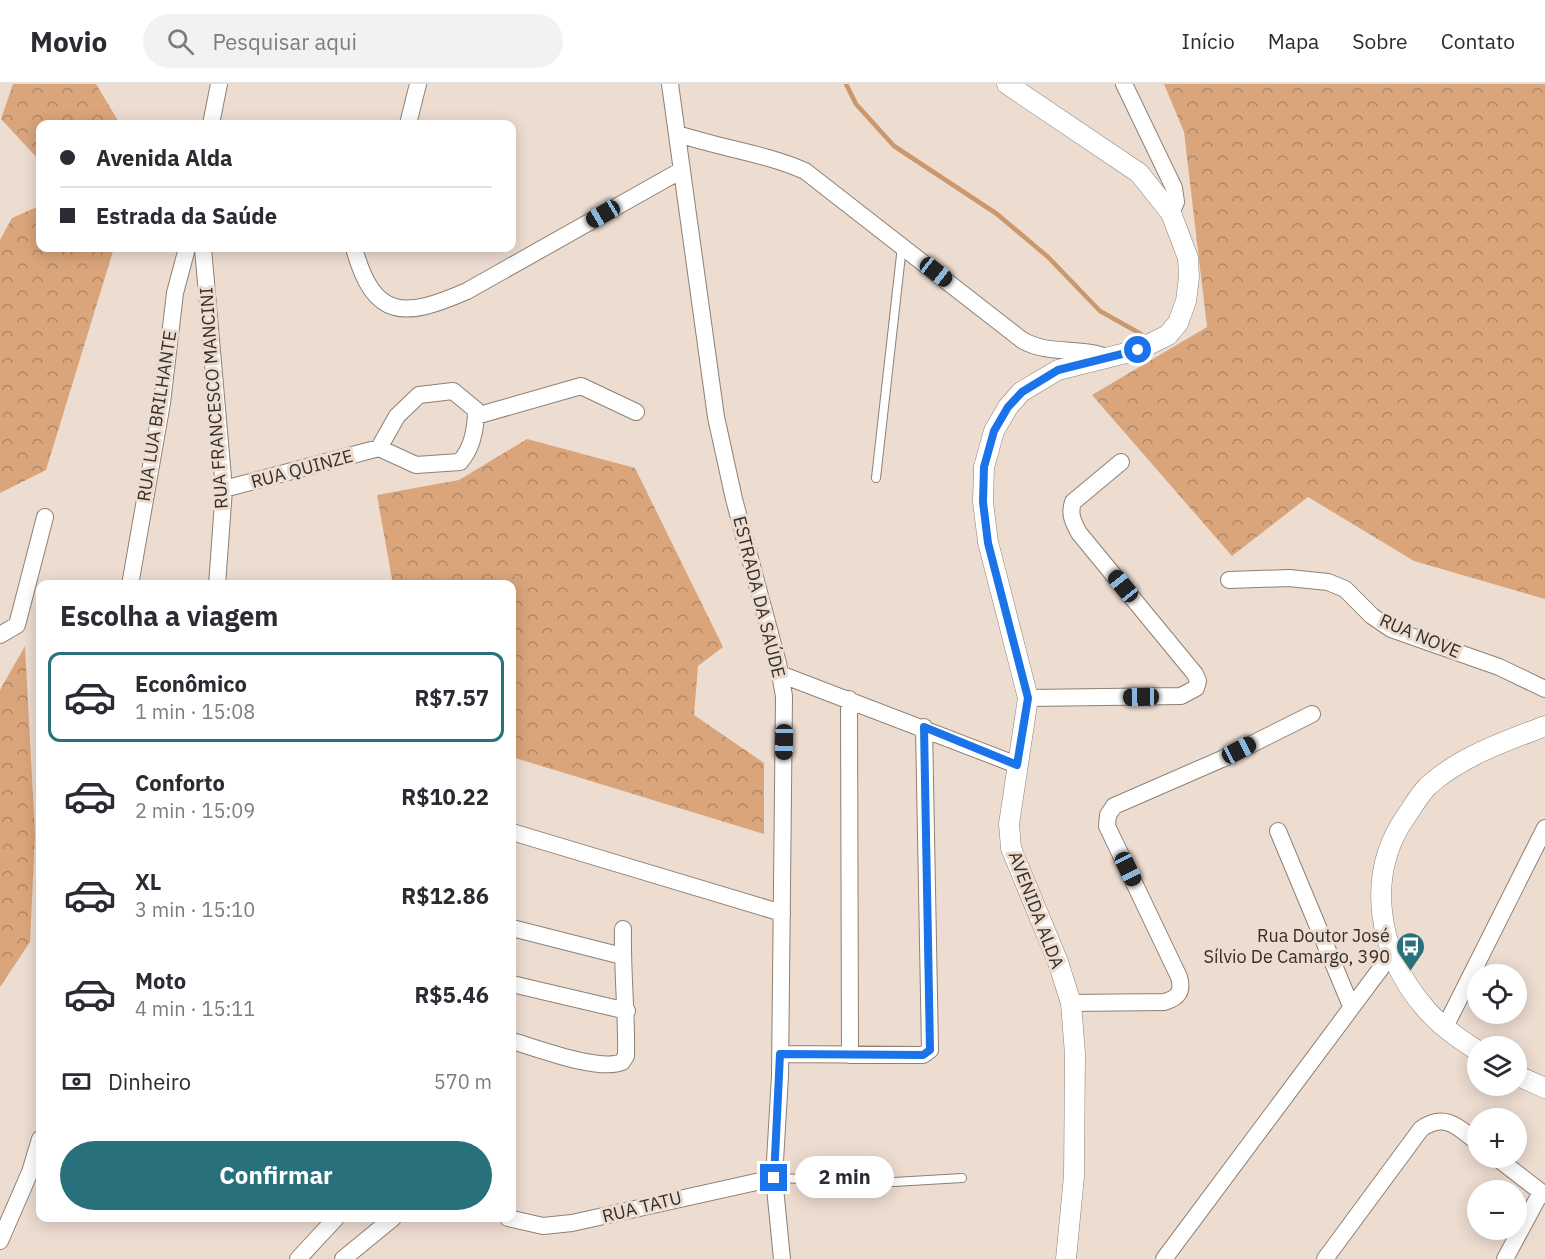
<!DOCTYPE html>
<html lang="pt">
<head>
<meta charset="utf-8">
<style>
	:root { --surface:#fff; --page:#f2f2f3; --text:#2b2b33; --muted:#7c7c81; --line:#e1e1e2; --accent:#28707c }
	body { margin:0; font-family:"IBM Plex Sans",sans-serif; background:var(--page); color:var(--text); height:100vh; display:flex; flex-direction:column; font-size:22px; white-space:nowrap }
	* { box-sizing:border-box; margin:0 }
	p { font-size:20px; color:var(--muted) }
	.icon { flex:none; width:33px; height:33px; fill:none; stroke:currentColor; stroke-width:2; stroke-linecap:round; stroke-linejoin:round }
	.map { position:relative; flex:1; overflow:hidden }
	.drawer { position:absolute; left:36px; top:496px; width:480px; height:642px; display:flex; flex-direction:column; background:var(--surface); border-radius:12px; box-shadow:0 3px 15px #0003 }
	.drawer>* { flex:none }
	.banner { position:absolute; left:36px; top:36px; width:480px; height:132px; border-radius:12px; box-shadow:0 3px 15px #0003; display:grid; align-content:center; height:132px; padding:0 24px; background:var(--surface) }
	.buttons { position:absolute; left:1467px; top:880px; display:grid; gap:12px }
	.buttons a { display:grid; place-items:center; width:60px; height:60px; border-radius:50%; background:var(--surface); box-shadow:0 3px 15px #0003; font-size:30px }
	.end { position:absolute; width:27px; height:27px; margin:-14px; border:8px solid #1a73e8; background:#fff; box-shadow:0 0 0 3px #fff }
	.from { border-radius:50% }
	.bubble { position:absolute; height:42px; border-radius:21px; background:var(--surface); box-shadow:0 3px 15px #0003; font-size:20px; font-weight:700; line-height:42px; text-align:center }
	.car { position:absolute; width:18px; height:36px; margin:-18px -9px; border-radius:8px; box-shadow:0 0 4px 2px #0007; background:linear-gradient(#222 24%,#8ab4d8 0 40%,#222 0 76%,#8ab4d8 0 86%,#222 0) }
	.banner b { display:flex; align-items:center; gap:21px; height:57px; font-size:22px }
	.banner b+b { border-top:2px solid var(--line) }
	.banner i { width:15px; height:15px; background:var(--text) }
	ul { padding:0; list-style:none }
	li { display:flex; align-items:center; gap:18px; height:90px; margin:0 12px 9px; padding:0 12px; border:3px solid transparent; border-radius:12px }
	li div { flex:1 }
	li b { display:block; font-size:22px }
	li em { font-style:normal; font-weight:700 }
	li.selected { border-color:var(--accent) }
	li>.icon { width:54px; height:54px; stroke-width:1.5 }
	h2 { padding:0 24px; font-size:27px; line-height:72px }
	.pay { display:flex; align-items:center; gap:15px; height:66px; padding:0 24px; font-size:22px }
	.pay p { margin-inline-start:auto }
	.cta { display:flex; gap:12px; margin-top:auto; padding:12px 24px }
	.cta a { flex:1; height:69px; border-radius:36px; background:var(--accent); color:#fff; font-size:24px; font-weight:700; line-height:69px; text-align:center }
	header { display:flex; align-items:center; gap:36px; box-sizing:border-box; height:84px; padding:0 30px; background:var(--surface); border-bottom:2px solid var(--line) }
	header strong { font-size:28px }
	nav { display:flex; gap:33px; margin-inline-start:auto; font-size:21px }
	.search { width:420px; height:54px; background:var(--page); display:flex; align-items:center; gap:15px; box-sizing:border-box; padding:0 21px; border-radius:33px; color:var(--muted); font-size:22px }
	.map>svg:first-child { display:block }
	.forest { fill:url(#forest-crowns) }
	.lines { fill:none; stroke-linecap:round; stroke-linejoin:round }
	.stream { stroke:#cb976d; stroke-width:4.5 }
	.service-casing { stroke:#8e8074; stroke-width:10 }
	.minor-casing { stroke:#8e8074; stroke-width:18 }
	.tertiary-casing { stroke:#8e8074; stroke-width:21 }
	.service { stroke:#fff; stroke-width:8 }
	.minor { stroke:#fff; stroke-width:16 }
	.tertiary { stroke:#fff; stroke-width:20 }
	.route { stroke:#1a73e8; stroke-width:8 }
	.labels { text-anchor:middle; stroke-width:6; stroke-linejoin:round; paint-order:stroke }
	.street-label { font-size:18px; fill:#352f2a; stroke:#eddcd0 }
	.poi-label { font-size:18px; fill:#352f2a; stroke:#eddcd0; text-anchor:end }
</style>
</head>
<body>
<header>
<strong>Movio</strong>
<div class="search"><svg class="icon" aria-label="search" viewBox="0 0 24 24"><circle cx="10" cy="10" r="6"/><path d="M15 15l6 6"/></svg>Pesquisar aqui</div>
<nav><a>Início</a><a>Mapa</a><a>Sobre</a><a>Contato</a></nav>
</header>
<div class="map">
<svg width="1545" height="1175" viewBox="0 0 1545 1175">
	<defs>
		<pattern id="forest-crowns" width="20" height="18" patternUnits="userSpaceOnUse" patternTransform="scale(1.5)"><rect width="20" height="18" fill="#daa57b"/><path d="M2 6a3 3 0 1 1 6 0M12 15a3 3 0 1 1 6 0" fill="none" stroke="#b28765"/></pattern>
	</defs>
	<rect width="100%" height="100%" fill="#eddcd0"/>
	<path class="forest" d="M13,0h83l24,40h-80v37l-39,-42z
		M1164,0h381v515l-131,-38 -106,-64 -76,59 -140,-161 115,-68 -23,-195z
		M40,106v58h74l-68,222 -46,23v-253l12,-22 25,-11z
		M527,355l108,29 88,179 -25,19 -4,49 70,48v71l-252,-77v-172h-119l-16,-90 82,-15z
		M25,562l10,188 -5,108 -30,45v-297z"/>
	<g class="lines">
		<path class="stream" d="M846,0l10,20 38,42 103,68 51,43 52,54 41,23"/>
		<defs>
			<path id="service" d="M876,394l26,-232
				M774,1094l120,4 68,-4"/>
			<path id="minor" d="M670,0l46,333 18,82 44,164 6,33 -4,380 -6,102 8,81
				M1124,0l50,104 2,14 -5,11
				M211,40l8,-40
				M408,40l10,-40
				M678,50c42,14 86,19 127,37l217,169c27,16 59,6 87,18
				M203,164l21,241 -7,96
				M354,164c20,73 51,70 113,43l213,-120
				M476,332l105,-30 55,26
				M224,405l155,-41 37,17 44,-3c13,-15 16,-33 16,-52l-23,-19 -34,4 -22,21 -18,32
				M1229,496l60,-2 39,4 17,7 27,27 19,13 108,38 46,22
				M130,501l32,-182 13,-110 12,-45
				M0,551l17,-10 28,-108
				M780,590l237,91
				M1028,614l153,-2 15,-8 2,-7 -3,-7 -116,-141c-6,-11 -10,-19 -6,-31l48,-40
				M849,615l1,356
				M1278,747l73,175
				M512,748l270,81
				M512,844l110,28
				M512,900l115,27
				M1071,919l93,-1c15,-4 19,-11 15,-25l-72,-151 1,-11 6,-9 108,-47 90,-45
				M1445,943l100,-199
				M512,957c25,7 87,31 110,21l4,-6c1,-42 -4,-84 -3,-127
				M780,970l143,1 7,-5 -6,-323
				M1497,1074l48,37
				M508,1134l35,8 29,-3 202,-45
				M0,1157l30,-69 10,-33
				M298,1175l38,-41
				M343,1175l50,-41
				M1164,1175l229,-307
				M1325,1175l96,-130c24,-17 37,-2 57,14
				M1505,1175l36,-67"/>
			<path id="tertiary" d="M1007,0l132,89 32,40 17,45 1,19 -3,24 -8,22 -10,12 -30,15 -80,20 -37,22 -13,15 -14,24 -10,36 -1,35 5,40 40,156 -19,126 2,24 47,114 13,41 4,51 -1,122 -8,83
				M1478,967c-19,-12 -39,-26 -53,-43 -47,-54 -61,-133 -18,-193 6,-9 13,-21 21,-29 33,-30 76,-44 117,-60
				M1516,991l29,13"/>
		</defs>
		<use href="#service" class="service-casing"/>
		<use href="#minor" class="minor-casing"/>
		<use href="#tertiary" class="tertiary-casing"/>
		<use href="#service" class="service"/>
		<use href="#minor" class="minor"/>
		<use href="#tertiary" class="tertiary"/>
	</g>
	<g class="lines">
		<path class="route" d="M774,1094l6,-124 143,1 7,-5 -6,-323 93,38 11,-67 -40,-155 -5,-41 1,-35 10,-36 14,-24 14,-15 36,-22 80,-20"/>
	</g>
	<defs>
		<symbol id="bus-pin" viewBox="-11 -11 22 30"><path d="M0 17L-7.5 6A9.5 9.5 0 1 1 7.5 6Z" fill="#28707c" stroke="#eddcd0"/><path d="M-5-6H5V4H4V6H2V4H-2V6H-4V4H-5ZM-3.5-4V0h7V-4ZM-3.5 1.2v1.5H-2V1.2ZM2 1.2v1.5H3.5V1.2Z" fill="#fff"/></symbol>
	</defs>
	<g fill-rule="evenodd">
		<use href="#bus-pin" x="1394" y="846" width="33" height="45"/>
	</g>
	<g class="labels">
		<g class="street-label">
			<text transform="translate(214 314) rotate(-94)" y="6">RUA FRANCESCO MANCINI</text>
			<text transform="translate(157 332) rotate(-81)" y="6">RUA LUA BRILHANTE</text>
			<text transform="translate(302 385) rotate(-15)" y="6">RUA QUINZE</text>
			<text transform="translate(759 513) rotate(76)" y="6">ESTRADA DA SAÚDE</text>
			<text transform="translate(1420 552) rotate(23)" y="6">RUA NOVE</text>
			<text transform="translate(1036 826) rotate(69)" y="6">AVENIDA ALDA</text>
			<text transform="translate(642 1123) rotate(-14)" y="6">RUA TATU</text>
		</g>
		<g class="poi-label">
			<text x="1390" y="858">Rua Doutor José<tspan x="1390" dy="21">Sílvio De Camargo, 390</tspan></text>
		</g>
	</g>
</svg>
<div class="buttons">
<a><svg class="icon" aria-label="locate" viewBox="0 0 24 24"><circle cx="12" cy="12" r="6"/><path d="M12 2v4M12 18v4M2 12h4M18 12h4"/></svg></a>
<a><svg class="icon" aria-label="layers" viewBox="0 0 24 24"><path d="M12 4l9 5-9 5-9-5zM3 14l9 5 9-5"/></svg></a>
<a>+</a>
<a>−</a>
</div>
<i class="end from" style="left:1138px;top:266px"></i>
<i class="end" style="left:774px;top:1094px"></i>
<div class="bubble" style="left:795px;top:1072px;width:99px">2 min</div>
<i class="car" style="left:603px;top:130px;rotate:240deg"></i>
<i class="car" style="left:936px;top:188px;rotate:128deg"></i>
<i class="car" style="left:1123px;top:502px;rotate:321deg"></i>
<i class="car" style="left:1141px;top:613px;rotate:269deg"></i>
<i class="car" style="left:784px;top:658px;rotate:181deg"></i>
<i class="car" style="left:1239px;top:666px;rotate:62deg"></i>
<i class="car" style="left:1128px;top:785px;rotate:154deg"></i>
<div class="banner">
<b><i class="from"></i>Avenida Alda</b>
<b><i></i>Estrada da Saúde</b>
</div>
<section class="drawer">
<h2>Escolha a viagem</h2>
<ul>
<li class="selected"><svg class="icon" aria-label="car" viewBox="0 0 24 24"><path d="M5 17H2v-5l4-1 3-4h7l3 4 3 1v5h-3M9 17h6M6 11h13"/><circle cx="7" cy="17" r="2"/><circle cx="17" cy="17" r="2"/></svg><div><b>Econômico</b><p>1 min · 15:08</p></div><em>R$7.57</em></li>
<li><svg class="icon" aria-label="car" viewBox="0 0 24 24"><path d="M5 17H2v-5l4-1 3-4h7l3 4 3 1v5h-3M9 17h6M6 11h13"/><circle cx="7" cy="17" r="2"/><circle cx="17" cy="17" r="2"/></svg><div><b>Conforto</b><p>2 min · 15:09</p></div><em>R$10.22</em></li>
<li><svg class="icon" aria-label="car" viewBox="0 0 24 24"><path d="M5 17H2v-5l4-1 3-4h7l3 4 3 1v5h-3M9 17h6M6 11h13"/><circle cx="7" cy="17" r="2"/><circle cx="17" cy="17" r="2"/></svg><div><b>XL</b><p>3 min · 15:10</p></div><em>R$12.86</em></li>
<li><svg class="icon" aria-label="car" viewBox="0 0 24 24"><path d="M5 17H2v-5l4-1 3-4h7l3 4 3 1v5h-3M9 17h6M6 11h13"/><circle cx="7" cy="17" r="2"/><circle cx="17" cy="17" r="2"/></svg><div><b>Moto</b><p>4 min · 15:11</p></div><em>R$5.46</em></li>
</ul>
<div class="pay"><svg class="icon" aria-label="cash" viewBox="0 0 24 24"><path d="M3 7h18v10H3z"/><circle cx="12" cy="12" r="2"/></svg>Dinheiro<p>570 m</p></div>
<div class="cta"><a>Confirmar</a></div>
</section>
</div>
</body>
</html>
